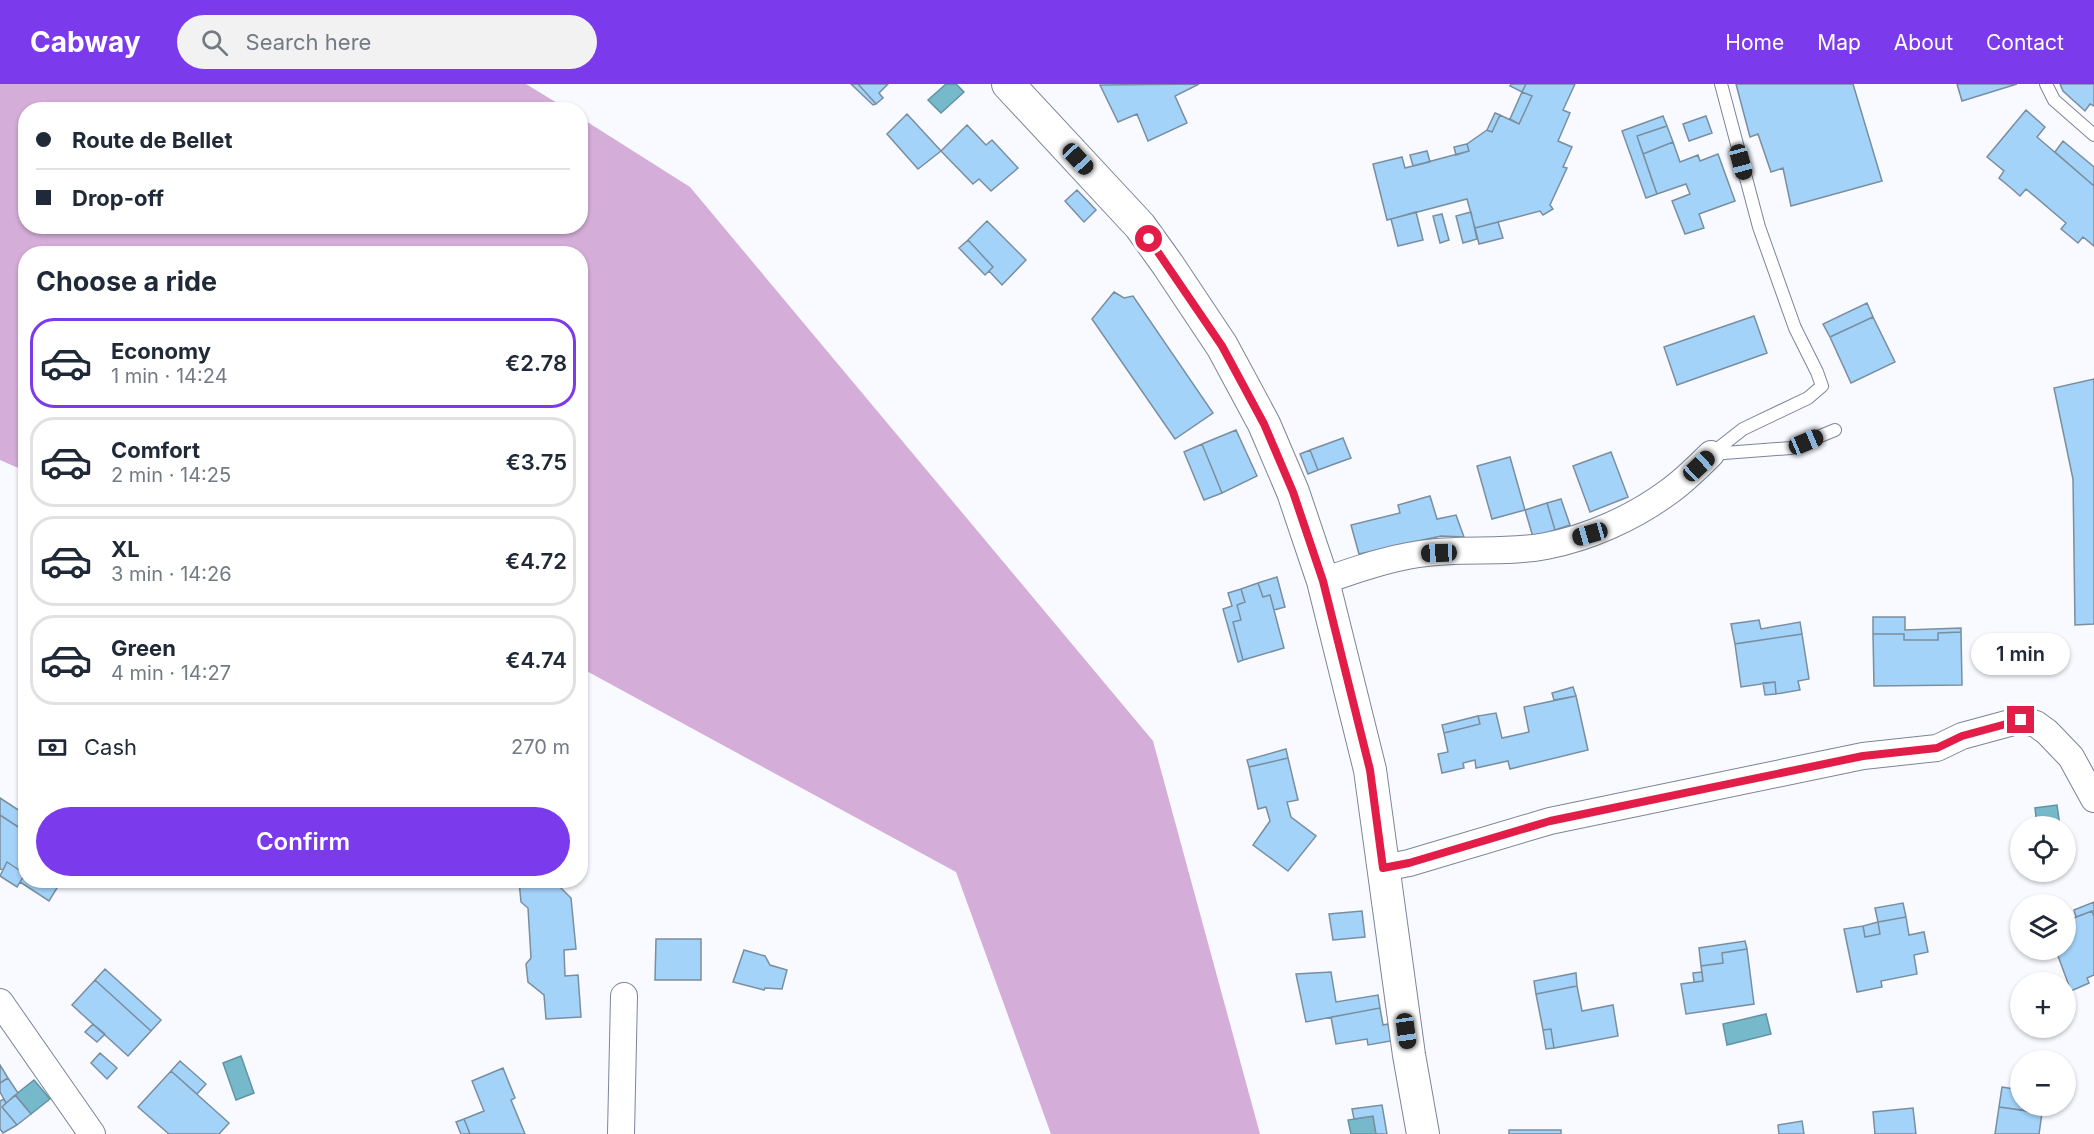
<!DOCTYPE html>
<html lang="en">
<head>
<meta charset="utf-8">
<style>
	:root { --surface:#fff; --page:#f2f2f3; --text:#1f2937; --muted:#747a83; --line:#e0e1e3; --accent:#7c3aed }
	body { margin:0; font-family:Inter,sans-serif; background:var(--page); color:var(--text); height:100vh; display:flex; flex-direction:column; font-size:22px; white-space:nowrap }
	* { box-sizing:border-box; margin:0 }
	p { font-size:20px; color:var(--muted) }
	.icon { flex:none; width:33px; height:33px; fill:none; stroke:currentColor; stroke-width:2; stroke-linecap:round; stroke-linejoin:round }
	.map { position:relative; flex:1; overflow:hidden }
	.panel { position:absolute; left:18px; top:162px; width:570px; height:642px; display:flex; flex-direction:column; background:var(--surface); border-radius:24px; box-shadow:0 2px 4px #0004 }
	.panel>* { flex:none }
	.banner { position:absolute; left:18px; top:18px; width:570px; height:132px; border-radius:24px; box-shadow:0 2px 4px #0004; display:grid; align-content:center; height:132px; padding:0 18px; background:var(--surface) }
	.buttons { position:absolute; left:2010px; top:732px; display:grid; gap:12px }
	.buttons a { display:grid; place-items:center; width:66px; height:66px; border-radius:50%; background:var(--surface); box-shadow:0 2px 4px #0004; font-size:30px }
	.end { position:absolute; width:27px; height:27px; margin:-14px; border:8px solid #e11d48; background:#fff; box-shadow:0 0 0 3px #fff }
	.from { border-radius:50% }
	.bubble { position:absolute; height:42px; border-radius:21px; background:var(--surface); box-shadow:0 2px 4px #0004; font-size:20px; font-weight:600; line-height:42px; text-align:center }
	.car { position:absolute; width:18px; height:36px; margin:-18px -9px; border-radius:8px; box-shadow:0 0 4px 2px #0007; background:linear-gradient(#222 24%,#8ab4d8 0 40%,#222 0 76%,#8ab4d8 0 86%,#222 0) }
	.banner b { display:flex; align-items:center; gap:21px; height:57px; font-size:22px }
	.banner b+b { border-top:2px solid var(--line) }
	.banner i { width:15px; height:15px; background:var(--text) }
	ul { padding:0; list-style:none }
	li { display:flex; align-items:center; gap:18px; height:90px; margin:0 12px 9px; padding:0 6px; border:3px solid var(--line); border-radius:24px }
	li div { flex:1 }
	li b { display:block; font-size:22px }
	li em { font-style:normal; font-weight:600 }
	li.on { border-color:var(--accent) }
	li>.icon { width:54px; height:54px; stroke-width:1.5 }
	h2 { padding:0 18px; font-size:27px; line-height:72px }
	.pay { display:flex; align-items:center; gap:15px; height:66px; padding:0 18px; font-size:22px }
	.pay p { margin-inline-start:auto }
	.action { display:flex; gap:12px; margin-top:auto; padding:12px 18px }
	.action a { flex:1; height:69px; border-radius:36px; background:var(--accent); color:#fff; font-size:24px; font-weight:600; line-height:69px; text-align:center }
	header { display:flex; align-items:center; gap:36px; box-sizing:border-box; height:84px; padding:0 30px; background:var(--accent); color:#fff }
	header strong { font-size:28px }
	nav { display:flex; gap:33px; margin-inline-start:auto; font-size:21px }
	.search { width:420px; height:54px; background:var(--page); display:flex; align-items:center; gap:15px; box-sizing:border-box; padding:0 21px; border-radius:33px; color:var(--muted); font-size:22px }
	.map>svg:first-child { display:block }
	.forest { fill:#d4add8 }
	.water { fill:#76b9cb; stroke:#6393a3; stroke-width:1.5 }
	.building { fill:#a4d3f9; stroke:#798e9f; stroke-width:1.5 }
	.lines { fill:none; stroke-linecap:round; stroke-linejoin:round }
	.service-casing { stroke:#7c849a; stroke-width:14 }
	.minor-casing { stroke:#7c849a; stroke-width:28 }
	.tertiary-casing { stroke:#7c849a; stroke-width:34 }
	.service { stroke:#fff; stroke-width:12 }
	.minor { stroke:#fff; stroke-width:26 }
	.tertiary { stroke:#fff; stroke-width:32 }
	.route { stroke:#e11d48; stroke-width:8 }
</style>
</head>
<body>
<header>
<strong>Cabway</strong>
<div class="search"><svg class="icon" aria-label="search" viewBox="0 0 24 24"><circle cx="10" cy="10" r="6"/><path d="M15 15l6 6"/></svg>Search here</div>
<nav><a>Home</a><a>Map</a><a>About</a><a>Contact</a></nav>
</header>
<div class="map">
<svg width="2094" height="1050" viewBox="0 0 2094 1050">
	<rect width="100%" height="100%" fill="#f8faff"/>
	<path class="forest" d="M0,0h526l41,25 -541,1v116h554l1,-108 109,69 463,554 107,393h-209l-95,-262 -375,-204 -1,-414h-554l-1,217 -25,-11z"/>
	<path class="water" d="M946,0h10l8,8 -23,21 -13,-13z
		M2057,721l3,21h-23l-2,-18z
		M1766,930l5,20 -44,11 -4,-21z
		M241,972l13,37 -18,7 -13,-37z
		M34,996l16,19 -19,15 -16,-19z
		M1373,1032l3,18h-25l-3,-14z"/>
	<path class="building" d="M851,0h7l18,20 -3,1z
		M858,0h30l-9,9 4,5 -7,6z
		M1199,0l-24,12 12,27 -39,18 -11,-27 -19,8 -18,-37z
		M1511,0h15l-4,8 -12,-6z
		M1526,0h49l-12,26 7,3 -12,28 14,6 -9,20 4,1 -17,37 3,4 -10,6 -3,-4 -65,17 -8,-29 -80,21 -14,-56 29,-7 3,11 64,-17 -2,-7 20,-14 5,2 8,-17 19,9 13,-28 -10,-4z
		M1736,0h117l29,97 -91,25 -8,-38 -12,4 -13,-38 -8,3z
		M1957,0h60l-55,17z
		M2060,0h34v22l-4,-2 -5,7 -22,-20z
		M1522,8l10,4 -13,28 -9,-5z
		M2026,26l19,17 -8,10 57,49v60l-11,-9 -5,6 -17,-14 5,-6 -40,-34 -6,7 -9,-8 -12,-10 5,-7 -17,-14z
		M1495,29l5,2 -8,17 -5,-2z
		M907,30l34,37 -23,18 -31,-35z
		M1663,32l4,10 -30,10 20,58 -11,4 -24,-67z
		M1706,32l6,17 -23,8 -6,-17z
		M967,41l19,20 6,-5 26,28 -27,23 -12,-12 -6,5 -32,-33z
		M1667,42l6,16 -30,12 -6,-18z
		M2063,57l31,26v19l-39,-34z
		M1673,58l7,20 18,-7 2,6 18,-7 17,47 -36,13 5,14 -19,6 -13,-33 18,-7 -4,-10 -29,10 -14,-40z
		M1467,60l2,7 -13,4 -2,-8z
		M1427,67l3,11 -17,4 -3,-11z
		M1077,106l19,20 -12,12 -19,-21z
		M1416,128l7,28 -25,6 -7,-27z
		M1471,128l6,27 -14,4 -7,-27z
		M1442,130l7,26 -9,3 -7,-27z
		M987,137l39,39 -24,25 -13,-14 4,-4 -25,-27z
		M1498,138l5,16 -24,6 -4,-16z
		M968,156l25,27 -8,8 -26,-27z
		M1114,208l10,6 9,-2 80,117 -38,26 -83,-120z
		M1867,219l6,14 -43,20 -7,-13z
		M1754,232l13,37 -90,32 -13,-38z
		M1873,233l22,45 -44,21 -21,-46z
		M2094,295v245l-19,1 -2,-146 -19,-91z
		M1236,346l21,46 -35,17 -20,-49z
		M1343,354l8,20 -33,12 -8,-20z
		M1202,360l20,49 -18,7 -20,-48z
		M1310,366l8,20 -10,4 -8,-20z
		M1611,368l17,45 -38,15 -17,-46z
		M1510,373l15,53 -33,9 -15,-53z
		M1430,412l7,23 19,-4 8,22 -23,-1 -82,18 -8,-29 49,-12 -2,-8z
		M1561,415l9,26 -15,5 -8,-27z
		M1547,419l8,27 -22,7 -8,-27z
		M1277,493l8,30 -11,3 -4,-15 -7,2 -5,-14z
		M1258,499l5,14 7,-2 14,53 -41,12 -10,-38 8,-2 -4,-15 8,-3 -4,-13z
		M1241,505l4,13 -8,3 4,15 -8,2 10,38 -5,2 -15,-53 9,-3 -4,-13z
		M1873,533h32v13l56,-2v4l-23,1v7h-34v-6h-31z
		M1759,536l2,9 39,-7 2,12 -67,10 -4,-20z
		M1961,548l1,53 -88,1 -1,-52h31v6h34v-7z
		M1802,550l7,45 -11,2 2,9 -24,4 -1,-12 -34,5 -6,-43z
		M1775,598l1,12 -11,1 -2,-12z
		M1573,603l3,9 -22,4 -2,-7z
		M1576,612l12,54 -78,19 -2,-8 -32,7 -1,-8 -12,3 1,5 -22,5 -4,-19 10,-2 -4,-19 36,-9 -2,-8 18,-3 6,25 27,-6 -5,-25z
		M1478,632l2,8 -36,9 -2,-8z
		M1286,665l2,9 -39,9 -2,-7z
		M1288,674l10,42 -11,2 4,15 25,19 -28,35 -35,-26 17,-24 -4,-14 -8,2 -9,-42z
		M0,714l26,17v8l-5,6 -21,-14z
		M0,731l26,17v48h36l-13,21 -29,-19 5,-8 -18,-12 -4,8 -3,-1z
		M7,778l18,12 -8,13 -17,-11z
		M553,796l18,18 5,51 -12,1 1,26 13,-1 3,42 -35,2 -2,-24 -16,-13 -2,-18 5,-6 -3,-50 -7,-6 -2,-21z
		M2094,818v15l-2,-6 -16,6 -2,-7z
		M1903,819l3,14 -28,5 -3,-14z
		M1362,827l3,26 -32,3 -4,-26z
		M2092,827l2,6v58l-7,3 2,5 -18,8 -13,-35 3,-6h5v-29z
		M1906,833l3,18 15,-3 4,20 -14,3 3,19 -36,7 1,6 -25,5 -13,-63 19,-3 2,11 15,-3 -2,-12z
		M1878,838l2,12 -15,3 -2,-11z
		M656,855h45v41h-46z
		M1745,857l2,8 -25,4 1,10 -22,3 -2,-18z
		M1747,865l7,55 -68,10 -5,-30 22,-3 -2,-15 22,-3 -1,-10z
		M744,866l21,6 5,9 17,5 -5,19 -17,-1 -1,2 -31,-8z
		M105,885l56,51 -10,11 -56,-51z
		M1331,888l5,30 42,-7 2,13 -74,14 -10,-48z
		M1702,888l1,9 -9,1 -1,-9z
		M1576,889l1,13 -41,8 -2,-13z
		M95,896l56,51 -23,25 -56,-51z
		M1577,902l5,25 31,-6 5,31 -64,12 -3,-19 -8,1 -7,-36z
		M1380,924l3,17 5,-1 3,17 -23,4 -1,-6 -31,5 -5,-27z
		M93,940l12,10 -8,8 -12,-10z
		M1551,945l3,19 -8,1 -3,-19z
		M100,969l17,15 -10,11 -16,-16z
		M180,977l26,23 -9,10 -26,-23z
		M0,981l8,13 -8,5z
		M503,984l12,30 -4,2 14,34h-55l-6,-15 20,-8 -12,-30z
		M171,987l58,52 -10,11h-50l-31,-27z
		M8,994l10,15 -12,10 -6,-11v-9z
		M2002,1003l18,3v16h18l-1,6 -38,-5z
		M15,1011l16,19 -14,11 -15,-18z
		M4,1015l2,4 -4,4 15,18 -14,8 -3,-4v-28z
		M1382,1021l5,29h-11l-3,-18 -19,3 -2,-10z
		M1999,1023l43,6 -3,21h-44z
		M1913,1024l3,26h-41l-2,-22z
		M464,1035l6,15h-9l-5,-12z
		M1802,1037l2,13h-25l-1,-9z
		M1509,1046h52v4h-52z"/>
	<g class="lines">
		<defs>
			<path id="service" d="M2046,0l8,16 40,35
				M1711,370l32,-25 65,-31 14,-12 -5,-14 -22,-44 -36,-101 -38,-143
				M1711,370l80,-6 44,-18"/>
			<path id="minor" d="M1323,497c32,-11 63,-22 96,-27 42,-7 85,0 127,-8 42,-8 87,-28 121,-53 16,-11 30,-25 44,-39
				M1383,784l26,-5 141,-42 313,-65 74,-8 25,-12 59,-16 15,4 11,8 24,25 23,42
				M0,918l92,132
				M621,1050l3,-138"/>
			<path id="tertiary" d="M1008,0l132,142 28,39 54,81 42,78 29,68 30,89 47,189 39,285 14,79"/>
		</defs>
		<use href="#service" class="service-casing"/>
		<use href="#minor" class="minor-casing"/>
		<use href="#tertiary" class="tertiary-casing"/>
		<use href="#service" class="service"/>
		<use href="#minor" class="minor"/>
		<use href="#tertiary" class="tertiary"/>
	</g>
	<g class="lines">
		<path class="route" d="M1149,155l73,107 42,78 29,68 30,89 47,189 13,98 26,-5 141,-42 313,-65 74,-8 25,-12 59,-16"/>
	</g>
</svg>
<div class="buttons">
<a><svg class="icon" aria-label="locate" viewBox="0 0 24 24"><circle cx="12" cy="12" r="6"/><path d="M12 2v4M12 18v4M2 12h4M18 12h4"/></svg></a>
<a><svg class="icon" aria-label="layers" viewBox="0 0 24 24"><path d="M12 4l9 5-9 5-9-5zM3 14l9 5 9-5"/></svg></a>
<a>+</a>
<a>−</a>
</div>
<i class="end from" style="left:1149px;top:155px"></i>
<i class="end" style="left:2021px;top:636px"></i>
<div class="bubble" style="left:1971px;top:549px;width:99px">1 min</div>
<i class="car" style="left:1078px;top:75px;rotate:137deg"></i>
<i class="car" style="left:1741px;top:78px;rotate:165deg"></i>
<i class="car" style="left:1806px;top:358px;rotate:67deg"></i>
<i class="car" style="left:1699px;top:382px;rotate:47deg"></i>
<i class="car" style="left:1590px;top:450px;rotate:254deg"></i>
<i class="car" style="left:1439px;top:469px;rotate:268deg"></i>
<i class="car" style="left:1406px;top:947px;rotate:172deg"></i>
<div class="banner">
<b><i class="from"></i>Route de Bellet</b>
<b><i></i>Drop-off</b>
</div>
<section class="panel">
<h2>Choose a ride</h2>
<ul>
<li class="on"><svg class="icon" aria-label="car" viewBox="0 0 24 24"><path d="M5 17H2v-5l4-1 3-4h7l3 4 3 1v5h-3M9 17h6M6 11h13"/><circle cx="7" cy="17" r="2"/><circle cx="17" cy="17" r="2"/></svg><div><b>Economy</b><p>1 min · 14:24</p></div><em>€2.78</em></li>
<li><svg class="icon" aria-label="car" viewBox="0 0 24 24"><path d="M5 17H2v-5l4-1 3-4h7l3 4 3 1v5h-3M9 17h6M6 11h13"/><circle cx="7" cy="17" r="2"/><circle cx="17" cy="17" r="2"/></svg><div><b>Comfort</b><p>2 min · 14:25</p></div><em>€3.75</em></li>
<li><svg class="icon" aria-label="car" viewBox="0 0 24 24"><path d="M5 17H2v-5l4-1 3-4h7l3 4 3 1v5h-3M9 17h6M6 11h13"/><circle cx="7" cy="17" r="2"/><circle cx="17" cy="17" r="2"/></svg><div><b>XL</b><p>3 min · 14:26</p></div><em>€4.72</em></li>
<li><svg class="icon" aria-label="car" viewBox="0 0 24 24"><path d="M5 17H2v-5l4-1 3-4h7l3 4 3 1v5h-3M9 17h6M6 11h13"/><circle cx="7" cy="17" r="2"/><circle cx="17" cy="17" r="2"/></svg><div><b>Green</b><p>4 min · 14:27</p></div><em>€4.74</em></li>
</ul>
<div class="pay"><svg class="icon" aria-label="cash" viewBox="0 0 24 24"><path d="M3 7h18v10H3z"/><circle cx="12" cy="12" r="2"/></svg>Cash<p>270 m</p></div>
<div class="action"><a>Confirm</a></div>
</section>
</div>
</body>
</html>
